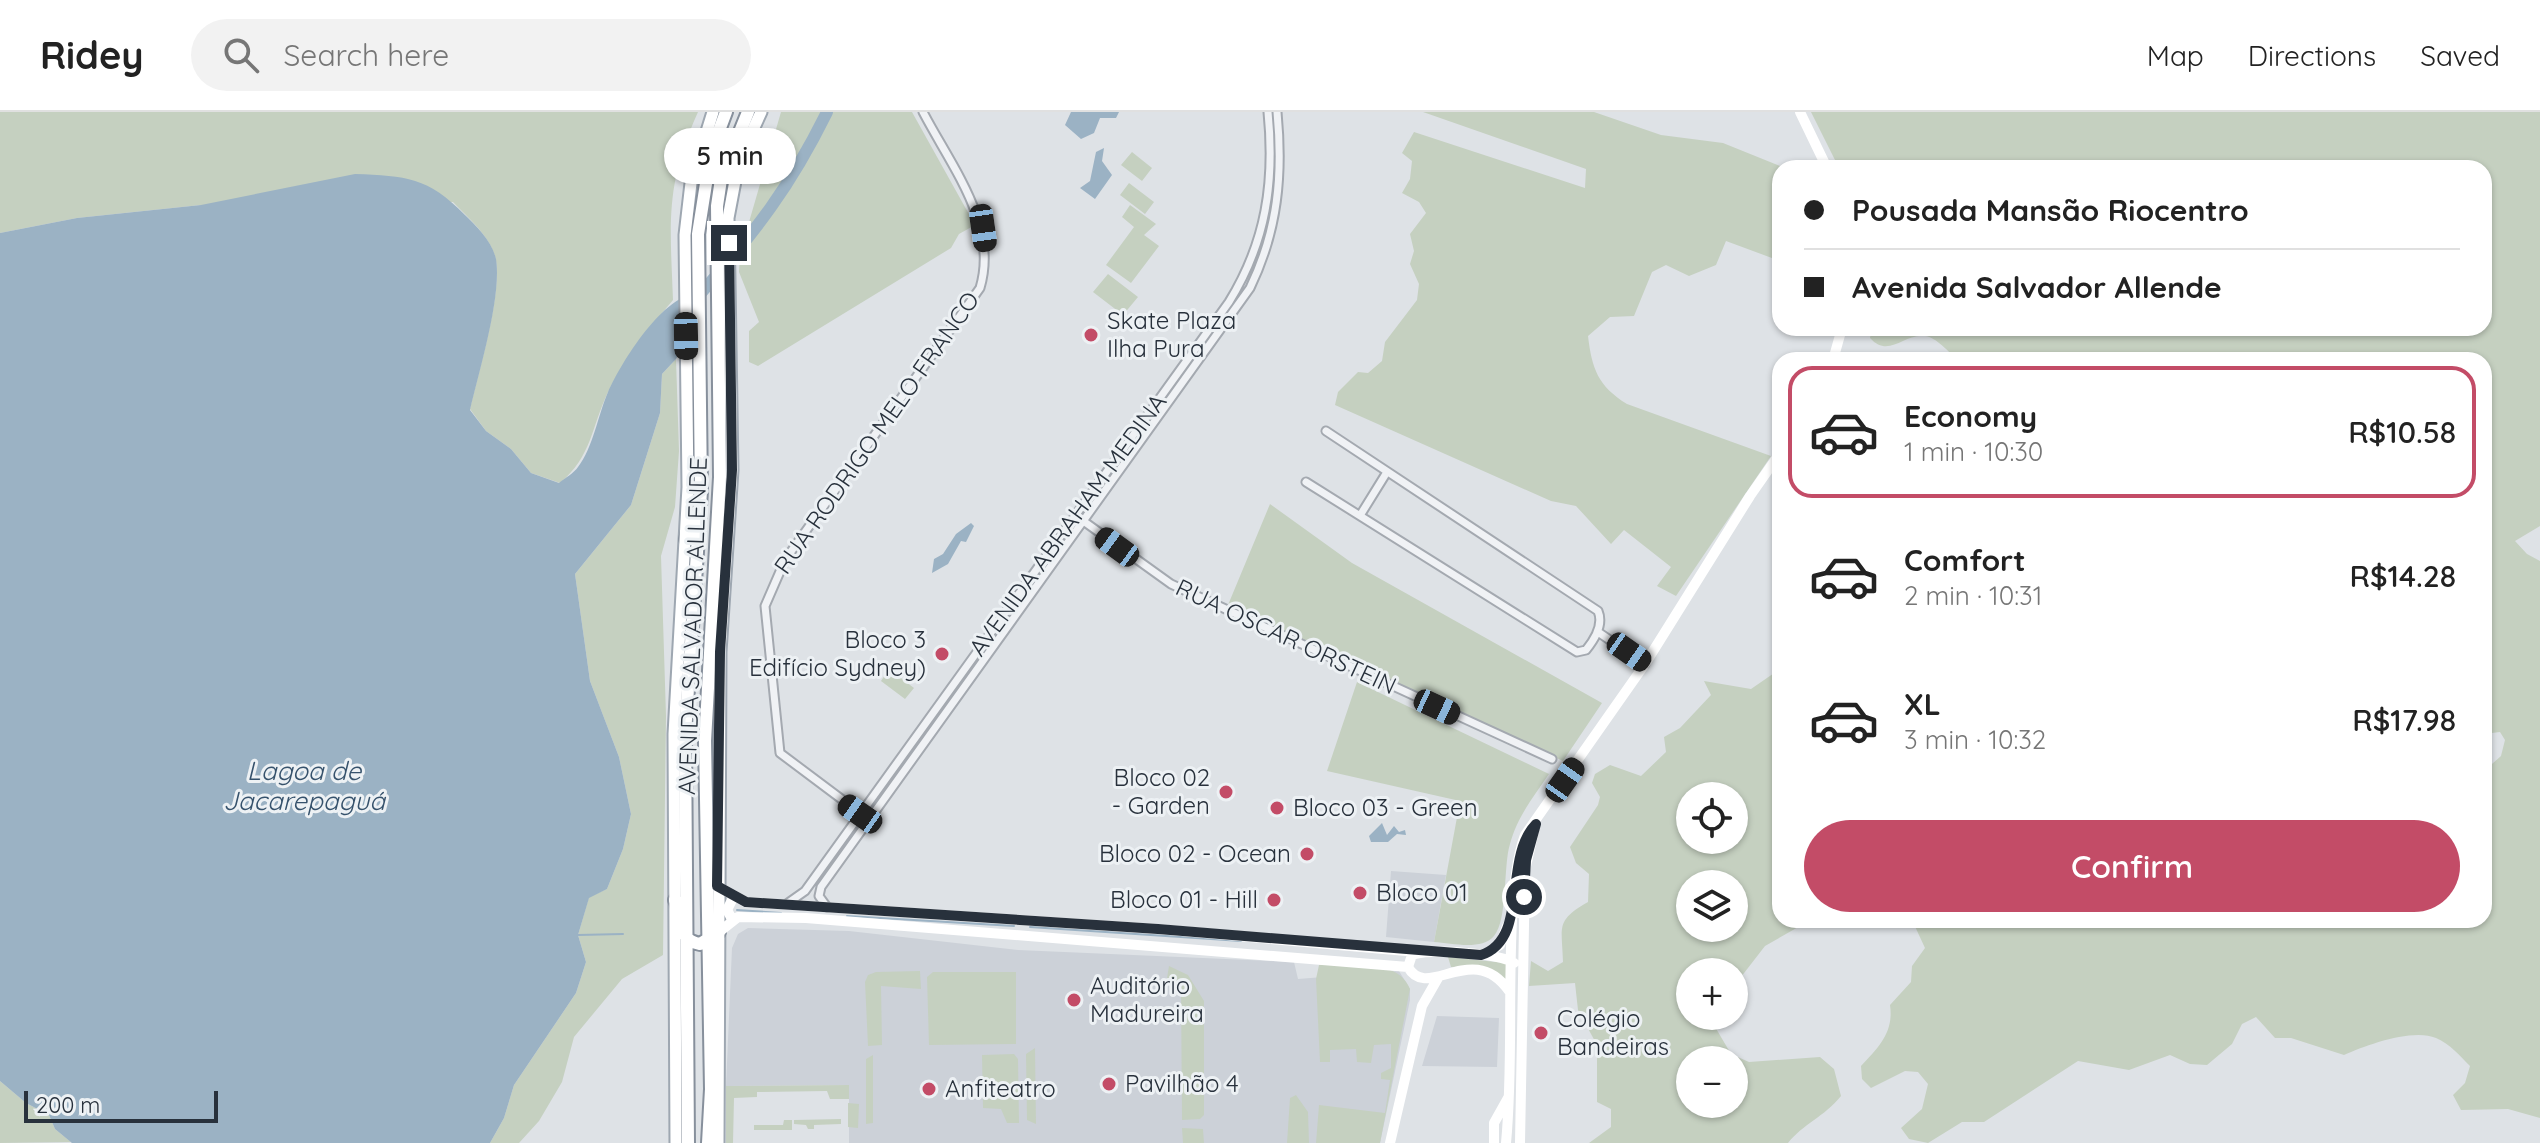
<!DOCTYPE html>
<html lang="en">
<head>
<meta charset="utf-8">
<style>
	:root { --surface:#fff; --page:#f2f2f2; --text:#222; --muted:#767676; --line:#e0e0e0; --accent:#c34c67 }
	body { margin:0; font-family:Quicksand,sans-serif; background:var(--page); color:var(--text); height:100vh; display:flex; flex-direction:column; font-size:30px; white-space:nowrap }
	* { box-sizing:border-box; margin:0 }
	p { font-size:26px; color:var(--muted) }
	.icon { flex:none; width:44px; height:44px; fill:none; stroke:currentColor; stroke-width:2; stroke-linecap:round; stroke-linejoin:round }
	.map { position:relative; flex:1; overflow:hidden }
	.sheet { position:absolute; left:1772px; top:240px; width:720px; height:576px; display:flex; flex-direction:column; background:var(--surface); border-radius:24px; box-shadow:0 2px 6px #0004 }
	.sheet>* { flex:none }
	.banner { position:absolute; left:1772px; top:48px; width:720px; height:176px; border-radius:24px; box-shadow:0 2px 6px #0004; display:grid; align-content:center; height:176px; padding:0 32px; background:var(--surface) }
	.controls { position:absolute; left:1676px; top:670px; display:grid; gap:16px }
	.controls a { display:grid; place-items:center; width:72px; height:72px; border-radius:50%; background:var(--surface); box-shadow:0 2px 6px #0004; font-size:40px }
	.scale { position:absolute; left:24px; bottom:20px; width:194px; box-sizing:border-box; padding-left:8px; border:4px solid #28313c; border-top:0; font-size:22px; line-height:28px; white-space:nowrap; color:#28313c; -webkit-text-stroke:6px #edf1f4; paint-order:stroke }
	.end { position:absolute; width:36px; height:36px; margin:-18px; border:10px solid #28313c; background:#fff; box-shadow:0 0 0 4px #fff }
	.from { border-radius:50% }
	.bubble { position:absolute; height:56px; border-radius:28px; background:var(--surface); box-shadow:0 2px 6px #0004; font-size:26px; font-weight:600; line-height:56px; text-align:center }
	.car { position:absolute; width:24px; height:48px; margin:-24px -12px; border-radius:10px; box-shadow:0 0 6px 2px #0007; background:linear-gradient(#222 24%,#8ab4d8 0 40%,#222 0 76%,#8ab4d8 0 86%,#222 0) }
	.banner b { display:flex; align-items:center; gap:28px; height:76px; font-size:30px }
	.banner b+b { border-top:2px solid var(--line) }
	.banner i { width:20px; height:20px; background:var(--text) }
	ul { padding:14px 0 0; list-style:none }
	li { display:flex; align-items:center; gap:24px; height:132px; margin:0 16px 12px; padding:0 16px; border:4px solid transparent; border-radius:24px }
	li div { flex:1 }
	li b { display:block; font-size:30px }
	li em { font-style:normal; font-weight:600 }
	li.active { border-color:var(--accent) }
	li>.icon { width:72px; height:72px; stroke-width:1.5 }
	.action { display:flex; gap:16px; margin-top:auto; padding:16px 32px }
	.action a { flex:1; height:92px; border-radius:48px; background:var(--accent); color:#fff; font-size:32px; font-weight:600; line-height:92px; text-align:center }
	header { display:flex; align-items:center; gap:48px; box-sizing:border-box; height:112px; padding:0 40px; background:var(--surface); border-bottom:2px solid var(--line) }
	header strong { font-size:38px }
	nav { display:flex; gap:44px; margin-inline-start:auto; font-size:28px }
	.search { width:560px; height:72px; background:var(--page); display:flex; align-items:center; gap:20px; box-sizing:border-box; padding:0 28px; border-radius:44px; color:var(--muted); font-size:30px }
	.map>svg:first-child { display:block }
	.built { fill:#ccd1d8 }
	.green { fill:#c5d0c0; fill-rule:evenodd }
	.water { fill:#9bb2c4 }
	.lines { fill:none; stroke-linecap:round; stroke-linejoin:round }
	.stream { stroke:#9bb2c4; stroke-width:2 }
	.river { stroke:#9bb2c4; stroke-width:12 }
	.street-casing { stroke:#a4a9b0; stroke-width:11 }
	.primary-casing { stroke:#9ea7b1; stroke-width:15 }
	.highway-casing { stroke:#87909c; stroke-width:16 }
	.street { stroke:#f0f2f5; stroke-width:7 }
	.secondary { stroke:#fff; stroke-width:10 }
	.primary { stroke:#fff; stroke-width:11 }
	.highway { stroke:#fff; stroke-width:12 }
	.route { stroke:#28313c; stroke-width:10 }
	.poi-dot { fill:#c34c67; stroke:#edf1f4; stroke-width:3 }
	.labels { text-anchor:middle; stroke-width:6; stroke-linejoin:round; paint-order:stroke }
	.poi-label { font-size:24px; fill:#28313c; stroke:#edf1f4; text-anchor:start }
	.street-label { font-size:24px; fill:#28313c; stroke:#edf1f4 }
	.water-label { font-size:26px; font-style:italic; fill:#36526c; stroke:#edf1f4 }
</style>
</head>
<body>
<header>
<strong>Ridey</strong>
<div class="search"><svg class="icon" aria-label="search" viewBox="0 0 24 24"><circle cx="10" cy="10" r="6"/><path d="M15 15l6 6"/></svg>Search here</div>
<nav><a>Map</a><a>Directions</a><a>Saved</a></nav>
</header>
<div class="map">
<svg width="2540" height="1031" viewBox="0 0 2540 1031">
	<rect width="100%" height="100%" fill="#dee2e6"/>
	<path class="built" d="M1391,759l55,4 -12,67 -48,-5z
		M748,816l101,3 169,19 276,12 4,17 101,-8 11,18v11l-30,143h-531v-58l-123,1 6,-138 6,-14z
		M1437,904l62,2 -2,49 -75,-1z"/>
	<path class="green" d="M0,0h698c-33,73 -28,110 -25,188 -24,28 -49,59 -65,92 -17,36 -16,64 -48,91l-29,-10 -20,-24 -25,-18 -16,-22c8,-35 34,-121 25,-153 -7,-22 -27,-38 -42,-54l-252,3 -124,13 -77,15z
		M781,0h131l63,113 -16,9 -8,14 -193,118 -9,-4v-31l10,-9 -20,-50 1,-19z
		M1423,0h171l67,23 62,8 62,25h-5v93l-54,-20 -10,24 -27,11 -23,-11 -14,7 -18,44 -24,1 -22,19c4,33 10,50 39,68l144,52 -95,140 -19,-10 14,-19 -47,-37 -13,14 -35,-38 -25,-5 -216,-96 3,-13 20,-20 10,1 14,-12 3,-19 32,-42 2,-16 -9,-20 4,-13 -4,-17 16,-21 -7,-11 -17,-9 8,-14 2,-18 -10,-8 12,-21 171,56 1,-19z
		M1811,0h729v414l-25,15 12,13 13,7v557l-32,-9 -47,1 -8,-15 12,-12 5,-17c-10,-10 -20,-22 -34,-28 -23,-10 -70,7 -92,17l-53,-17h-16l-19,-21 -14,7 -10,20 -25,21 -17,-1 -20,-9 -41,15 -51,-9 -94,61h-22l-34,21 -19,-4 -8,-11 21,-19 6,-25 -10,-12 -13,-1 -34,17 -9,-9 -1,-13c18,-19 33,-34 29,-61l21,-23 1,-16 13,-18 -13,-28h572v-149l17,-15 4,-16 -5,-8 -16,2v-374h-527c-7,-7 -21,-23 -32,-24 -21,-3 -36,23 -55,2l2,-10h612v-160h-645z
		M1132,40l20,16 -10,13 -21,-16z
		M1129,71l25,19 -9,12 -25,-19z
		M1130,93l26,19 -12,11 15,11 -28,37 -25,-18 28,-38 -12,-10z
		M1108,162l30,23 -15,18 -30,-23z
		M676,247l3,92 -4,56 -14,49 5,160 -3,239 -41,24 -48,58 -12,45 -23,39 -20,22h-29l14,-25 10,-33 62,-92 10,-31 -8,-27 11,-38 18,-8 16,-40 8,-35 -12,-57 -29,-76 -15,-107 56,-69 29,-92 2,-39z
		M1270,392l82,59 250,140 -39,58 -335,-156z
		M889,557l25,19 -9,11 -24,-18z
		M1780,557v251h50l-13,7 -17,-1 -35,20 -31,40v-14h-44v44h22l-1,4 20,34 18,8 71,-5 14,12 7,27c-17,21 -38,28 -53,47h-199l22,-16v-18l-14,-7v-57l-19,-35 -3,-27 -46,3 2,-25 17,10 15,-9c-1,-36 -8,-41 25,-60l1,-28 -13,-11 -6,-16 28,-42 2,-8 -8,-14 3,-9 15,-9 31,11 25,-24 -2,-15 16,-9 31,-33 -7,-14 47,8zM1690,684h44v44h-44zM1690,772h44v44h-44zM1690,948h44v44h-44z
		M1357,570l192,92c-15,22 -32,43 -39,70 -7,22 -2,76 -16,92 -13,15 -42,7 -60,6l26,-141 -133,-30z
		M1448,845l58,6 1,18 -25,-15 -31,1z
		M1319,853c29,1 78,-8 91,24l-30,154h-64l3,-38 66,8 5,-33 -9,-1v-6l10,-5v-24l-17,1 -3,18 -14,-1 -1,-13 -26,1v12h-10l-4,-83z
		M1169,854l19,9 16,26v114l-4,4 -18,1 -1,-136h-15z
		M876,860l44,-1 1,18 -40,-3 1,59 -14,1 -3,-64 3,-7z
		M933,860h83v72l-87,1 -2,-68z
		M1035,936l1,76 -9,-4 -1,-66z
		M1014,942l4,5 1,64h-12l-6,-14 -18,-1 -1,-53z
		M873,943v68l-7,1v-65z
		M0,969l26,22 23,12 6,14 16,13 -71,1z
		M849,973v14h-19l-3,-8 -70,1v5l-23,1 -1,45h-7v-57z
		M1296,983l12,17 1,31h-22l3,-45z
		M848,991l11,1 -1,24 -10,-1z
		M841,1007v5l-27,1v4h-6l-2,-4 -12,-1v-4z
		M784,1008h8v10h-38v-5h29z
		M1182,1016l21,1 1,14h-21z"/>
	<path class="water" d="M1071,0h48l-3,6h-16l-6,15 -13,6 -16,-14z
		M1104,36l-2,13 10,14 -17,24 -15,-11 10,-7 6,-29z
		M355,62c51,2 73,3 110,41 12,12 27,26 31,44 6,37 -17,112 -26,151l16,21 25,18 20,24 28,10c6,-5 15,-10 19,-16 15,-19 20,-52 30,-75 14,-31 57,-101 93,-99l-5,30 -20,36 -14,15 -2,39 -29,92 -56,69 15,107 29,76 12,57 -8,35 -16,40 -18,9 -11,37 8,27 -10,31 -62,92 -10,33 -14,25h-418l-17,-14 -6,-14 -23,-12 -26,-22v-848l77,-15 124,-13z
		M971,411l3,3 -8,16 -5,-1 -13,23 -16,9 2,-14 9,-5 13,-20z
		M1382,711l5,12 7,-9 5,6 6,-2 1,5 -9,-1 -9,8h-17l-2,-6z"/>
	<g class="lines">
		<path class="stream" d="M737,798l44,3
			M847,804l167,10
			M1030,815l211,14
			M578,823l45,-1"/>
		<path class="river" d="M701,181c55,-62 89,-106 126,-181"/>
		<defs>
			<path id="street" d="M1306,370l271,170 9,-2c9,-11 18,-25 12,-39l-272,-180
				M1361,402l26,-42
				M1075,403l96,69 381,175
				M1598,520l47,32
				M864,704l-84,-63 -15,-147 20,-46 195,-272c19,-63 -29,-122 -57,-176
				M788,791l17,-12 424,-589c37,-60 46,-120 39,-190
				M827,795l-8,-11 2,-9 429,-599c28,-58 33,-113 27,-176"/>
			<path id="primary" d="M676,1031l-2,-409 14,-247 -3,-252 6,-52 22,-71
				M718,1031l2,-491 12,-182 -4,-252 11,-58 22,-48"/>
			<path id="highway" d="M686,427l6,-22
				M675,788c10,18 -1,39 25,44l19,-12
				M688,1031l-3,-409 16,-243 -3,-257 13,-82 15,-40
				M708,1031l3,-54 -6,-348 15,-264 -3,-271 4,-27 27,-67"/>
		</defs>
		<use href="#street" class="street-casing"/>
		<use href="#primary" class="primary-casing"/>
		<use href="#highway" class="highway-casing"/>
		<use href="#street" class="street"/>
		<path class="secondary" d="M1800,0l27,56
			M1833,248l9,-32
			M717,774l29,16 412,27 260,23
			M732,807l-5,-9 6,-12
			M719,820l19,-15 68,1 602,49
			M1487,841l13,-8 7,-19
			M1408,855l4,-12c14,-7 89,-2 102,8
			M1408,855c19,35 65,-28 101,24
			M1390,1031l32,-137 16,-28
			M1494,1031v-20l14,-25
			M1506,1031c7,-74 2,-148 6,-222 2,-29 3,-59 13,-86l120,-171 105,-168 30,-43
			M1520,1031l5,-272 10,-45"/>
		<use href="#primary" class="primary"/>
		<use href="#highway" class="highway"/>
	</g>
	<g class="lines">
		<path class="route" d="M729,131l3,227 -12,182 -3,234 29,16 412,27 323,26c49,-16 21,-96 55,-131l-10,36 -2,37"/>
	</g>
	<g class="poi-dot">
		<circle cx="1091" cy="223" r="8"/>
		<circle cx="942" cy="542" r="8"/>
		<circle cx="1226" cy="680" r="8"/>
		<circle cx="1277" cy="696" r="8"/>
		<circle cx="1307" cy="742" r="8"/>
		<circle cx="1360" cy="781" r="8"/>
		<circle cx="1274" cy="788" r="8"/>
		<circle cx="1074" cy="888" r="8"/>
		<circle cx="1541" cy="921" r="8"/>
		<circle cx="1109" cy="972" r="8"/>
		<circle cx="929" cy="977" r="8"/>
	</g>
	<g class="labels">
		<g class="poi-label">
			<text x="1107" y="217">Skate Plaza<tspan x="1107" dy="28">Ilha Pura</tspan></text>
			<text x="926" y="536" text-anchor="end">Bloco 3<tspan x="926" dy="28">Edifício Sydney)</tspan></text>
			<text x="1210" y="674" text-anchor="end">Bloco 02<tspan x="1210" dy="28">- Garden</tspan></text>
			<text x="1293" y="704">Bloco 03 - Green</text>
			<text x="1291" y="750" text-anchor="end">Bloco 02 - Ocean</text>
			<text x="1376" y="789">Bloco 01</text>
			<text x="1258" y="796" text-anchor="end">Bloco 01 - Hill</text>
			<text x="1090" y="882">Auditório<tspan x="1090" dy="28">Madureira</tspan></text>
			<text x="1557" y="915">Colégio<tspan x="1557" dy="28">Bandeiras</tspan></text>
			<text x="1125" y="980">Pavilhão 4</text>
			<text x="945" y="985">Anfiteatro</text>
		</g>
		<g class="street-label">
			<text transform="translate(877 321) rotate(-55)" y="8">RUA RODRIGO MELO FRANCO</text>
			<text transform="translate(1068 413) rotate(-54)" y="8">AVENIDA ABRAHAM MEDINA</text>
			<text transform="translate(693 514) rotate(-88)" y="8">AVENIDA SALVADOR ALLENDE</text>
			<text transform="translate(1286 525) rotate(25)" y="8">RUA OSCAR ORSTEIN</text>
		</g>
		<g class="water-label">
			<text x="304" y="668">Lagoa de<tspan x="304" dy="30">Jacarepaguá</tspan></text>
		</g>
	</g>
</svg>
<div class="controls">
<a><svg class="icon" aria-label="locate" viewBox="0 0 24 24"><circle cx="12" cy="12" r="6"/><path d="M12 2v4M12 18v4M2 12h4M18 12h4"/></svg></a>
<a><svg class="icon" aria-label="layers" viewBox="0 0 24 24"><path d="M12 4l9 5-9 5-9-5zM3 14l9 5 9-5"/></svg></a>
<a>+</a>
<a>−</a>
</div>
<div class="scale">200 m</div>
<i class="end from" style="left:1524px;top:785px"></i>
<i class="end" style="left:729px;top:131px"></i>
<div class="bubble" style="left:664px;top:16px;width:132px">5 min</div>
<i class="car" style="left:983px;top:116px;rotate:172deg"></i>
<i class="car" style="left:686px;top:224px;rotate:179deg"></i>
<i class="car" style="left:1117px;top:435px;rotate:306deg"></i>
<i class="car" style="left:1629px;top:540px;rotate:125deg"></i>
<i class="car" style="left:1437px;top:595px;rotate:115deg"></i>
<i class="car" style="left:1565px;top:668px;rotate:35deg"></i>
<i class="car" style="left:860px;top:702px;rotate:305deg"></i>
<div class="banner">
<b><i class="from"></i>Pousada Mansão Riocentro</b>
<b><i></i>Avenida Salvador Allende</b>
</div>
<section class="sheet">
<ul>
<li class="active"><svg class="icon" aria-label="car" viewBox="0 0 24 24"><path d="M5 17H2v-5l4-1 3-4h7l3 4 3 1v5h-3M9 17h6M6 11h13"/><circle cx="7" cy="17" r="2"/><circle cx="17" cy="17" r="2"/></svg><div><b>Economy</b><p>1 min · 10:30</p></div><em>R$10.58</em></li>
<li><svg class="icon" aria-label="car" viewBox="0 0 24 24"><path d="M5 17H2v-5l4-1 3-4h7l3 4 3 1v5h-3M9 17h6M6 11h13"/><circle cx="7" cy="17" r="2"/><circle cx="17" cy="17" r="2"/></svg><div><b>Comfort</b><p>2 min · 10:31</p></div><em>R$14.28</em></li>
<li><svg class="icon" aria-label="car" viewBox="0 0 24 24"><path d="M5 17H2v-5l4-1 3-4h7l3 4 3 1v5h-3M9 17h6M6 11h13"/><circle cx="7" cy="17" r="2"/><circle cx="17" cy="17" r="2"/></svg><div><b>XL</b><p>3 min · 10:32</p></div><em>R$17.98</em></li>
</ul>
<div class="action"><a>Confirm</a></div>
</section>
</div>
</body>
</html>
